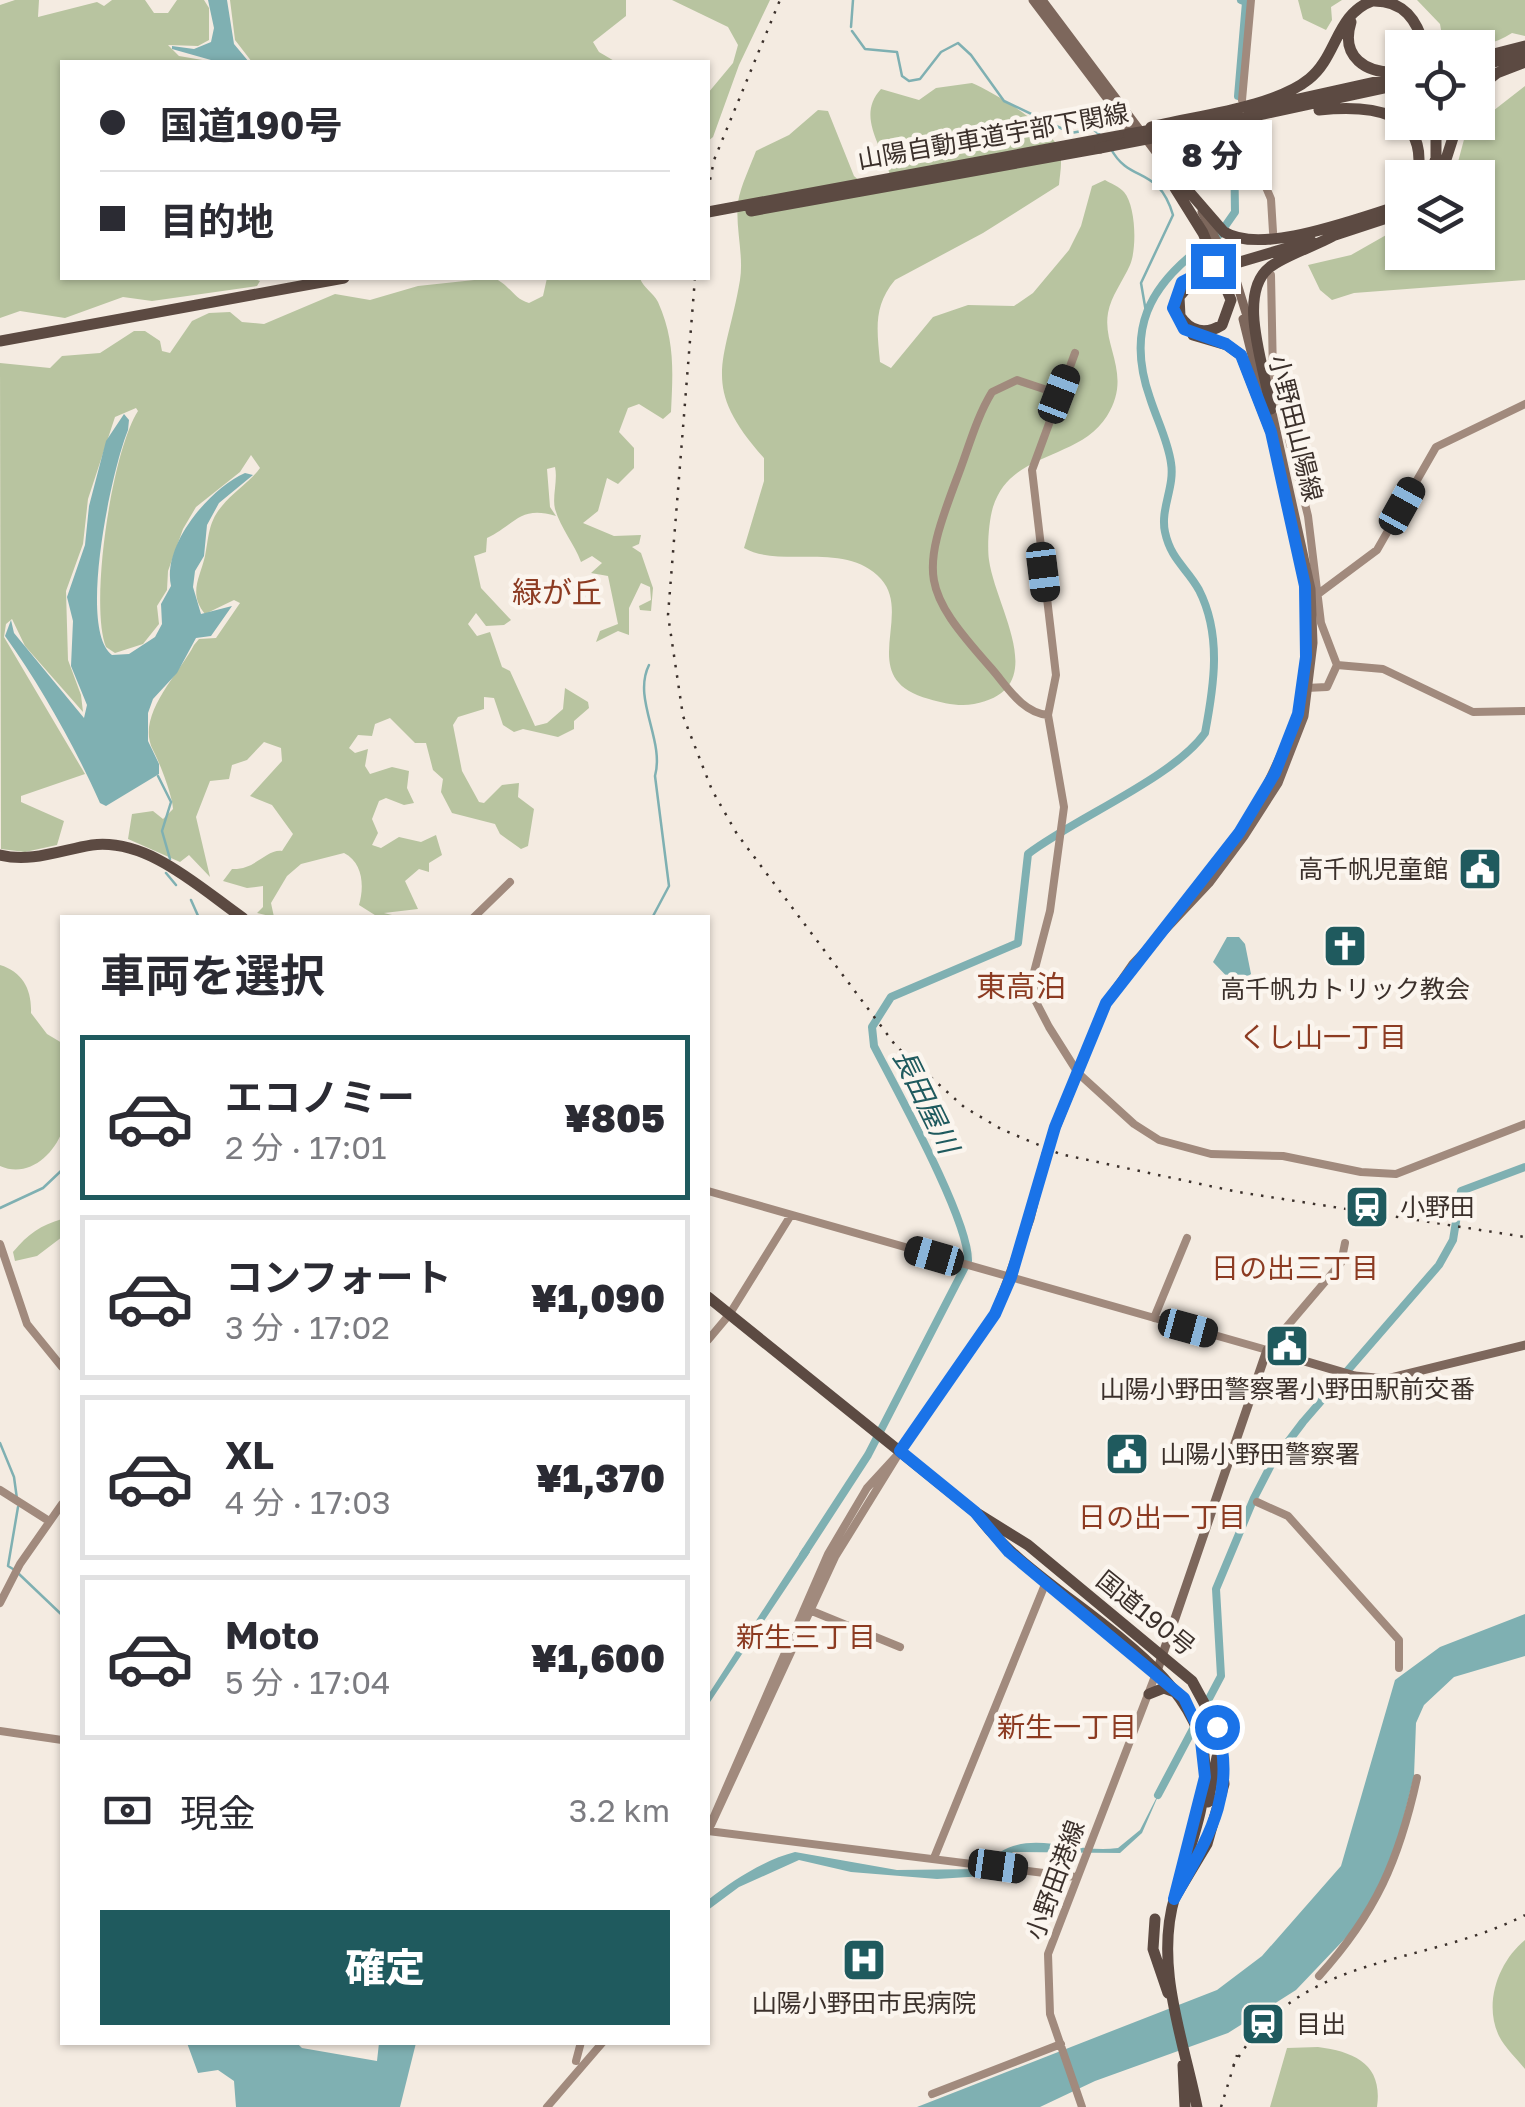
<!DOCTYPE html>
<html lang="ja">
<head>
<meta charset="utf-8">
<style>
	:root { --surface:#fff; --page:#f2f2f3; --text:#2b2b33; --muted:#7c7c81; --line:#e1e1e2; --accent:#1f5a5e }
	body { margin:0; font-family:"Golos Text","Noto Sans JP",sans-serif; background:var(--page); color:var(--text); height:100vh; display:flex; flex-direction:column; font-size:38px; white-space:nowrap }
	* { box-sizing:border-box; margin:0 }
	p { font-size:32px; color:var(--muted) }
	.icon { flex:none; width:55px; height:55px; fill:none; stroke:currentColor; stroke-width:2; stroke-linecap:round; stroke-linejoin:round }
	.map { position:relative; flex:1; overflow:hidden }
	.drawer { position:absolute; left:60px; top:915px; width:650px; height:1130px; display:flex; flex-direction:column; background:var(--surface); border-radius:0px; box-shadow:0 2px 8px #0004 }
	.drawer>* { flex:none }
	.banner { position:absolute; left:60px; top:60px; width:650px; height:220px; border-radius:0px; box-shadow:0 2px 8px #0004; display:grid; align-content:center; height:220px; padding:0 40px; background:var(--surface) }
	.controls { position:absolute; left:1385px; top:30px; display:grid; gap:20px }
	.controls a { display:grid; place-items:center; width:110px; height:110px; border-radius:0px; background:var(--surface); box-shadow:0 2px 8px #0004; font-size:50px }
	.end { position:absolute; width:45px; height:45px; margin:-22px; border:12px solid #1a73e8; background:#fff; box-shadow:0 0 0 5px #fff }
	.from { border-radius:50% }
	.bubble { position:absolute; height:70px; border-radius:0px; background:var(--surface); box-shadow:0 2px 8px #0004; font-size:32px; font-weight:800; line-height:70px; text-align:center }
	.car { position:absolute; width:30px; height:60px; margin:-30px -15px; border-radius:12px; box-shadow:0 0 8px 2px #0007; background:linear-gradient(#222 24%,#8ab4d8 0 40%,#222 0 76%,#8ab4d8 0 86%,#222 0) }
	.banner b { display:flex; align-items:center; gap:35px; height:95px; font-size:38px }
	.banner b+b { border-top:2px solid var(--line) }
	.banner i { width:25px; height:25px; background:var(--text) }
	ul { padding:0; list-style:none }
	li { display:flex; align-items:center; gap:30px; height:165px; margin:0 20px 15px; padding:0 20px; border:5px solid var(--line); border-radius:0px }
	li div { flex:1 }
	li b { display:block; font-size:38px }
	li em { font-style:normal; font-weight:800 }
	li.current { border-color:var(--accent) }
	li>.icon { width:90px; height:90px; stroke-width:1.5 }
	h2 { padding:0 40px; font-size:45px; line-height:120px }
	.pay { display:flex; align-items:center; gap:25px; height:110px; padding:0 40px; font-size:38px }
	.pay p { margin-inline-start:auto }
	.primary-button { display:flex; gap:20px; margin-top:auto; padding:20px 40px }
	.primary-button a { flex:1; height:115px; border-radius:0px; background:var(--accent); color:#fff; font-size:40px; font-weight:800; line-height:115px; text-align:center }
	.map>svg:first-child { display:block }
	.green { fill:#b8c4a0 }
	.water { fill:#7fb0b2 }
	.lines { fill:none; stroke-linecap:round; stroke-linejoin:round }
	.stream { stroke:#7fb0b2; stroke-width:2.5 }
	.river { stroke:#7fb0b2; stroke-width:8 }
	.secondary { stroke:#a18a7d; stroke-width:8 }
	.primary { stroke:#7d675c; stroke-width:9 }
	.highway { stroke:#5c4a42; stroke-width:11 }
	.rail { stroke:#3b302b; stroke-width:2.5; stroke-dasharray:2.5 8; stroke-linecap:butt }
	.primary-bridge { stroke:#7d675c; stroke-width:9 }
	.highway-bridge { stroke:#5c4a42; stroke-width:11 }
	.route { stroke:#1a73e8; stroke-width:12 }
	.labels { text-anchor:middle; stroke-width:9; stroke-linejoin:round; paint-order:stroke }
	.street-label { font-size:25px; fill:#3b302b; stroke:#fbf5ee }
	.poi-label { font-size:25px; fill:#3b302b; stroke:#fbf5ee }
	.neighbourhood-label { font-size:28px; fill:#8c3b22; stroke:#fbf5ee }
	.water-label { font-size:28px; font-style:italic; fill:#1f5a5e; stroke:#fbf5ee }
	.quarter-label { font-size:30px; fill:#8c3b22; stroke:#fbf5ee }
</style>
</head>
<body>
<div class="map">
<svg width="1525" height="2107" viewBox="0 0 1525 2107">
	<rect width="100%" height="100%" fill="#f4ebe1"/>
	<path class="green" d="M15,0h24l-1,17 59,-15 7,4 8,-6h33l9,13h14l9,-13h27l5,8v32l-11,6 -30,-1 11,11 35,6h-152v216h190l8,3 -3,5 -105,15 -29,-4 -58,21 -45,-7 -20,7v-313z
		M230,0h396v16l-33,26 6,10 17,10h-364l-17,-22z
		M672,0h98l-31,65 -26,72 -5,4v-48l25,-30 5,-18 -10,-18z
		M1298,0h44l-11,7 1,13 -6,10 -23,-11z
		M1417,0h108v36l-13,-3c-22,14 -43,15 -68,14l-4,-23z
		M972,83c23,10 72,40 85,62 7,12 3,27 2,40l-76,48 -88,47c-22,26 -18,50 -15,82l11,6 42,-51 35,-12 46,1 19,-13 36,-43 12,-24 11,-40 13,-6c5,3 15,7 19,12 12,14 13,57 6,73 -7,16 -19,31 -22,48 -6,34 25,61 -1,103 -28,45 -96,34 -114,91 -4,13 -6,39 -4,53 7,50 64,129 -15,144 -15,3 -31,-1 -45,-5 -75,-20 -15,-83 -48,-120 -35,-39 -101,-10 -137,-31l20,-67v-23c-66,-74 -38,-95 -24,-178 4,-25 -5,-53 -2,-78 3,-17 12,-35 18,-51l33,-16 29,-25 10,1 26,65 16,14 20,-15c-8,-30 -34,-59 -9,-86l38,11 17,-12z
		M1525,86v194l-171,13 -22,7 -12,-10 -12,-25 43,-10 51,-29v26h76v-74l-24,-1 12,-45z
		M493,278c17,6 20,21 36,25l14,-7 4,-18h93c3,10 13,14 18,24 17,38 15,69 13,110l-8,7 -24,-15 -11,4 -9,24 15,16v20l-16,16 -11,-6 -9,33 -15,12 31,13 27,-1 -2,9 -7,3 9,6 12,35 -2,23 -11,-1 -1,-4 12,-6 -1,-13 -9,-4 -12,25v27l-11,-4 -22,11 4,-11 18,-7 -10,-48 -17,-3 11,-10 -10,-7 -11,6c-7,-19 -20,-33 -26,-53 -3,-12 3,-29 0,-42l-8,2 3,38 6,9c-36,-11 -40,8 -69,22l-1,14 -12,4 7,32 30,32 -7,5 -18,1 -10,-13 -8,11 9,12 13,-4 12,35 8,4 25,55 12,-3 16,-14 2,-21 23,14 1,6 -15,13v8l-16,8 -35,-8 -9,3 -11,-7 -9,-27 -10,-1v12l-26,8 -5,8 9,46 17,31 5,1 18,-18 17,-2 -1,14 16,12 -6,37 -7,3 -21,-15 -5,-10 -43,-11 -11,-21 2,-13 -10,-9 -7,-27h-11l-25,-25 -15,6 -3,12 -14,-1 -9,13 6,5 13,-4 -3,17 5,8 22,-7 17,4 -2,17 7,15 -10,2 -18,-7 -7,3 -7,18 6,14 -6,12 9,3 18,-11 22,5 15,-7 6,20 -13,8v9l-10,-3 -14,12 13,28 -34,4 16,4h-22l-19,-12c5,-17 5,-42 -15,-52l-43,11 -14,12 -16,27 3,14 -17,-4 6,-6v-21l-16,2 -24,-7 9,-12c24,1 34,-20 50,-18l11,-17 -21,-29 -22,-9 32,-35 -1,-13 -17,-6 -17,18 -15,5 -3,14 -19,2 -14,36 14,60 -21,-22 -9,7 -52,-23 4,-25 21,-3 10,8 10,-10c0,-12 -14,-48 -20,-59 -18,-34 26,-76 41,-105l5,-6 17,-1 24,-35 -6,-3 -29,14c-17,-21 -5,-36 0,-58 4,-19 3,-34 17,-50 11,-14 28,-24 38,-38l-9,-13 -11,17 -44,35 -13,22 -15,42 -1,19 -10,16 2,18 -16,20 -28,9 -9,-6c-17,-43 6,-196 32,-236l-2,-3 -21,9 -27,82 -5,45 -17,47 2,69 13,35 2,17 -58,-66 -13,-27 -6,5 -2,13 81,137 -64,22v6l43,19 -7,24 -32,7 -24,-3 -1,-486 50,5 12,-12 38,-3 34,-22h11l15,10 2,10 8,2 22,-32 17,-8 21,-1 12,10 22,2 71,-30 35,6 48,-14z
		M0,965c23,7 32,25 31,48l16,21 15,9v89c-10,25 -35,46 -62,34z
		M62,1219v18l-25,19 -22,5 -2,-9c15,-18 28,-27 49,-33z
		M1525,1940v129c-8,-10 -20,-21 -26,-33 -16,-33 0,-75 26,-96z
		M1318,2047c38,5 65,18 59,60h-107l17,-59z"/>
	<path class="water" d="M208,0h19l7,44 15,18h-31l-46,-13v-3l22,3 17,-7 3,-14z
		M124,414l5,6 -1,10c-16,39 -51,199 -16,225l17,-1 26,-17 7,-13 -1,-20 10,-18c-9,-41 38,-97 74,-113l8,2 -34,28 -12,22 -3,31 -9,15 -2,16 8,27 31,-8 -21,30 -15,2 -19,35 -24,26 -5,14v28l11,23v10l-53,32 -6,-3c-24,-54 -59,-117 -95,-167l6,-16 3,13 70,85 3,-13 -16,-39 2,-45 -6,-24 18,-52 4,-39 17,-65z
		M1227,937h12l6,7 6,30 -16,11 -22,-23z
		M803,1548l7,4 -102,153v-10z
		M1525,1614v42l-71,21 -30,28 -8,18 -2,53 -21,84 -36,66 -61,64 -68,43 -133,48 -55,26h-123l300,-117 45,-34 79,-90 54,-186 45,-33z
		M1162,1787l-20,46 -22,20 -107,-1 -29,24 -47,3 -86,-7 -52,-12 -60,27 -31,23v-10c25,-20 56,-40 87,-48l102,18 84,-1c39,-48 86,-14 137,-21l22,-18z
		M187,2043h110l5,5 75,13 2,-18h37l-16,64h-164l-2,-26 -16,-11 -20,3z"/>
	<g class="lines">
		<path class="stream" d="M851,27l2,-27
			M852,31l13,18 32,3 5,24 7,5 11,-2 21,-27 17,-9 13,12 33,46 67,32 22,-4 7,6
			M1111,149c19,35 47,16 62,66l-32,68 5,29
			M649,665c-17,34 16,75 6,111l14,110 -17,32
			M158,776l13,26 -9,29 8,28
			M166,873l10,12
			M191,900l8,18
			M0,1208l43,-20 19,-18
			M0,1443l14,34 3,22
			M13,1569l-5,-3 10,-59
			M19,1574l43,41"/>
		<path class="river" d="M1238,96l8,-94 -5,-2
			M1219,235l16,-23 -1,-69
			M803,1555l65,-100 100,-194c1,-41 -72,-172 -94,-215l-2,-19 19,-30 127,-54 10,-89c47,-36 145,-76 177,-121 9,-47 17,-98 -6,-143 -12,-22 -28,-30 -34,-58 -5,-23 10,-45 6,-69 -3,-22 -14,-43 -21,-65 -24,-68 -1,-112 53,-152
			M1158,1795l63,-119 -5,-87 38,-91 18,-35 31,-41 136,-157 14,-25 8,-49 64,-24"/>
		<path class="secondary" d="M1242,100l9,-100
			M1241,129l30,70 2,33
			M1271,275l2,100 35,141 13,107 16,42 -10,22 -21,1
			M1075,353l-43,117 24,205 -8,40 16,92 -14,104 -17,65 1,22 15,29 29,46 56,51 25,16 52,14 72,2 78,16 35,2 129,-50
			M1318,594l59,-44 59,-103 89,-43
			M1337,665l46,4 90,43 52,-1
			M1048,715c-26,-2 -41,-29 -57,-47 -70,-79 -71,-92 -34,-190 11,-28 19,-60 35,-86l25,-12 42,14
			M473,918l37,-36
			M708,1191l559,159 74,-87 4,-20
			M0,1244l27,80 35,43
			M1154,1318l33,-80
			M708,1340l21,-25 62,-100
			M0,1490l49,31
			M1257,1502l31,14 111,124v28
			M0,1603l20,-39 42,-60
			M807,1609l93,38
			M0,1731l62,9
			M711,1825l124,-268 63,-102
			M708,1830l120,-276 39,-66 34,-37
			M708,1831l368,46
			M934,1858l112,-276
			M1319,1976c57,-63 80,-116 98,-198
			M576,2061l5,-19
			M932,2094l129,-50
			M547,2107l56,-65
			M1082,2107l-32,-93 -2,-60 109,-283"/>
		<path class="primary" d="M1033,0l102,135
			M1042,0l120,160
			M1202,212l33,65 15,49
			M1243,319l19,77
			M1306,656l1,-54
			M1259,802l36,-77
			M1185,902l58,-74
			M1051,1140l55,-137 27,-39 76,-81 35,-47 34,-53 26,-67 9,-73 -2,-54 -41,-185
			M901,1451l94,-137 35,-95 16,-65
			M1157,1671l110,-321 88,26 31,3 139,-34"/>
		<path class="highway" d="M1351,22c-11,35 15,52 47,50
			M1478,58l47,-12
			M1478,66l47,-12
			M1478,88l19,-15 28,-11
			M1249,110l153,-34
			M1319,110c49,-5 112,-1 98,68
			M1151,127c44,-11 124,-20 158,-48 28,-22 27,-65 63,-78 32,-1 45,19 53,47
			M1157,137l245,-53
			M1159,157l65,75c39,24 136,-15 178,-27
			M1429,178l7,-20v-36
			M1440,178l18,-56
			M1170,180l33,53 28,67 -9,25c-16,10 -32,7 -42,-9l-1,-19 16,-19 20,-9
			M751,211l349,-63
			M708,212l421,-78
			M1329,237l73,-24
			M1233,264l78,-23
			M1193,335l34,10 14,10 30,77
			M0,341l344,-63
			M1271,409c-5,-38 -36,-115 -1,-142 18,-13 43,-20 63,-31
			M0,855c31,8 61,-5 92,-10 56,-7 108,43 151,73
			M708,1297l267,215 53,33 164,136 25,46 7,57 -17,60 -33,55
			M976,1513c60,85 225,145 229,253 2,37 -14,77 -24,112
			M1149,1694l15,-6 11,4
			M1208,1802l9,-45
			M1175,1896c-21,69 8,142 22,211
			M1155,1919l-2,30 15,44
			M1183,2065l2,42"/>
		<path class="rail" d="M708,190l6,-30 66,-160
			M695,278l-27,337 15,101 29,74 25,44 159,212 68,61 37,22 59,25 178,38 287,45
			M1233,2066c68,-116 186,-97 292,-151
			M1221,2107l16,-52"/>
		<path class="primary-bridge" d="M1046,1154l5,-14"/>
		<path class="highway-bridge" d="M1129,134l23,-4
			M1100,148l57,-11
			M1213,266l18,-6"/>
	</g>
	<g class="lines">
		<path class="route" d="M1213,266l-31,16 -9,26 11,21 42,15 15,11 30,77 34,154 1,71 -8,57 -23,59 -36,60 -133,170 -51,124 -44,150 -16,37 -95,137 75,61 34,40 175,146 16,34 5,45 -31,122c31,-57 64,-104 43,-172"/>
	</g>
	<defs>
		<symbol id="civic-square" viewBox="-11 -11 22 22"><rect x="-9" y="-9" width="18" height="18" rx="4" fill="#1f5a5e" stroke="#fbf5ee"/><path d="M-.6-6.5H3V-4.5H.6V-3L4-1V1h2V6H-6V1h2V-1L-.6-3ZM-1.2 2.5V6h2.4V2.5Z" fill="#fff"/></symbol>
		<symbol id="church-square" viewBox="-11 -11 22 22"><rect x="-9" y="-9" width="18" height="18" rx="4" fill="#1f5a5e" stroke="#fbf5ee"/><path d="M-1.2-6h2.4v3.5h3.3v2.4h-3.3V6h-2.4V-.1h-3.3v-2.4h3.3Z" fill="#fff"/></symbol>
		<symbol id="station-square" viewBox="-11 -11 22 22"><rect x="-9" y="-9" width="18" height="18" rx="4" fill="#1f5a5e" stroke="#fbf5ee"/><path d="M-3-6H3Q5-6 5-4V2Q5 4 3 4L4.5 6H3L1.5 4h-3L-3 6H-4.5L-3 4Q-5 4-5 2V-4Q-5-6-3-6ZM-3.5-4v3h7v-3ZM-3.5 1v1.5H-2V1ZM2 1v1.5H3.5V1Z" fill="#fff"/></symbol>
		<symbol id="hospital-square" viewBox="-11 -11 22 22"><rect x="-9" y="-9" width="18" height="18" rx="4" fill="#1f5a5e" stroke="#fbf5ee"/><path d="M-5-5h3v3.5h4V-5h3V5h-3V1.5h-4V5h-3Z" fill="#fff"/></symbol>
	</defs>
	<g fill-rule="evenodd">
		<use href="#civic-square" x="1455" y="844" width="50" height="50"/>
		<use href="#church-square" x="1320" y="921" width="50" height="50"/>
		<use href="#station-square" x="1342" y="1182" width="50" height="50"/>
		<use href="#civic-square" x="1262" y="1321" width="50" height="50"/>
		<use href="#civic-square" x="1102" y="1429" width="50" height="50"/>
		<use href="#hospital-square" x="839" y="1935" width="50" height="50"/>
		<use href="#station-square" x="1238" y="1999" width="50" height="50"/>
	</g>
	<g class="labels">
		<g class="street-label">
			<text transform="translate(993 136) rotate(-10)" y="9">山陽自動車道宇部下関線</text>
			<text transform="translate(1296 428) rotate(76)" y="9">小野田山陽線</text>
			<text transform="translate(1146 1613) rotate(39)" y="9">国道190号</text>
			<text transform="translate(1055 1880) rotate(-70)" y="9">小野田港線</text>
		</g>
		<g class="poi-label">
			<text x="1448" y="878" text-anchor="end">高千帆児童館</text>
			<text x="1345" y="998">高千帆カトリック教会</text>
			<text x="1400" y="1216" text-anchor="start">小野田</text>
			<text x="1287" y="1398">山陽小野田警察署小野田駅前交番</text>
			<text x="1160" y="1463" text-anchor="start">山陽小野田警察署</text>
			<text x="864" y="2012">山陽小野田市民病院</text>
			<text x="1296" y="2033" text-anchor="start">目出</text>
		</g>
		<g class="neighbourhood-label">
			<text x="1323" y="1047">くし山一丁目</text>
			<text x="1295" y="1278">日の出三丁目</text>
			<text x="1162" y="1527">日の出一丁目</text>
			<text x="806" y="1647">新生三丁目</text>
			<text x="1067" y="1737">新生一丁目</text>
		</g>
		<g class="water-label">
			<text transform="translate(926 1101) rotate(64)" y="10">長田屋川</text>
		</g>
		<g class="quarter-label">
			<text x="557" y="603">緑が丘</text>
			<text x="1021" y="997">東高泊</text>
		</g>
	</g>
</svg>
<div class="controls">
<a><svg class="icon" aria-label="locate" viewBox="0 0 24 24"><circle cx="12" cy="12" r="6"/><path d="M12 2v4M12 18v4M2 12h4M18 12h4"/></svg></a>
<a><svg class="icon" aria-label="layers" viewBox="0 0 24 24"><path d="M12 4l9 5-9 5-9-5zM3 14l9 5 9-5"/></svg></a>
</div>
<i class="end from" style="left:1217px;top:1727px"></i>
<i class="end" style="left:1213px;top:266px"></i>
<div class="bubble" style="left:1152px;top:120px;width:120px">8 分</div>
<i class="car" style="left:1059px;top:394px;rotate:21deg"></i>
<i class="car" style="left:1402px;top:506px;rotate:29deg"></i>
<i class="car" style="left:1043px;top:572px;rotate:173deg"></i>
<i class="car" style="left:934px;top:1256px;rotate:286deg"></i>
<i class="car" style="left:1188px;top:1328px;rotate:105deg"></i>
<i class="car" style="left:998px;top:1866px;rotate:98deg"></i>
<div class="banner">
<b><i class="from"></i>国道190号</b>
<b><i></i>目的地</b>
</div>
<section class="drawer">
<h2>車両を選択</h2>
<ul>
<li class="current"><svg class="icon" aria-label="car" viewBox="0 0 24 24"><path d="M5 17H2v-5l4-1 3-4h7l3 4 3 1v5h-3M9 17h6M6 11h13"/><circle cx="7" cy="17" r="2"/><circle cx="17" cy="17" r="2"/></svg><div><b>エコノミー</b><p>2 分 · 17:01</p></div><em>¥805</em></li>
<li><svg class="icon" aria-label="car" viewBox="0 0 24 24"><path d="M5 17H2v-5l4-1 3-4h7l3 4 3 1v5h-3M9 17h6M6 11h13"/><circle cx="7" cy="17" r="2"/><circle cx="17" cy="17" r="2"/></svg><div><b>コンフォート</b><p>3 分 · 17:02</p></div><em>¥1,090</em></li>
<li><svg class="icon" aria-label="car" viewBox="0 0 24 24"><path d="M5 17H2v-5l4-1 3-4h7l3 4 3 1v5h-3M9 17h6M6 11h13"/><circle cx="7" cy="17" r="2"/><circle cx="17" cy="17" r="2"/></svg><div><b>XL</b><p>4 分 · 17:03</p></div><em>¥1,370</em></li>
<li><svg class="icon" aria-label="car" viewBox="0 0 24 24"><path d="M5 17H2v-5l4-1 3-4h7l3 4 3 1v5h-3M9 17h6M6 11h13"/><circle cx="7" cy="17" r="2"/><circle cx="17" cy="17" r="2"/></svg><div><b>Moto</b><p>5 分 · 17:04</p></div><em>¥1,600</em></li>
</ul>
<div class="pay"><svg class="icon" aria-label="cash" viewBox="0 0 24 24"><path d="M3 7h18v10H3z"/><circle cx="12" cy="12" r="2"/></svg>現金<p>3.2 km</p></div>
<div class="primary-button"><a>確定</a></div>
</section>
</div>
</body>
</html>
